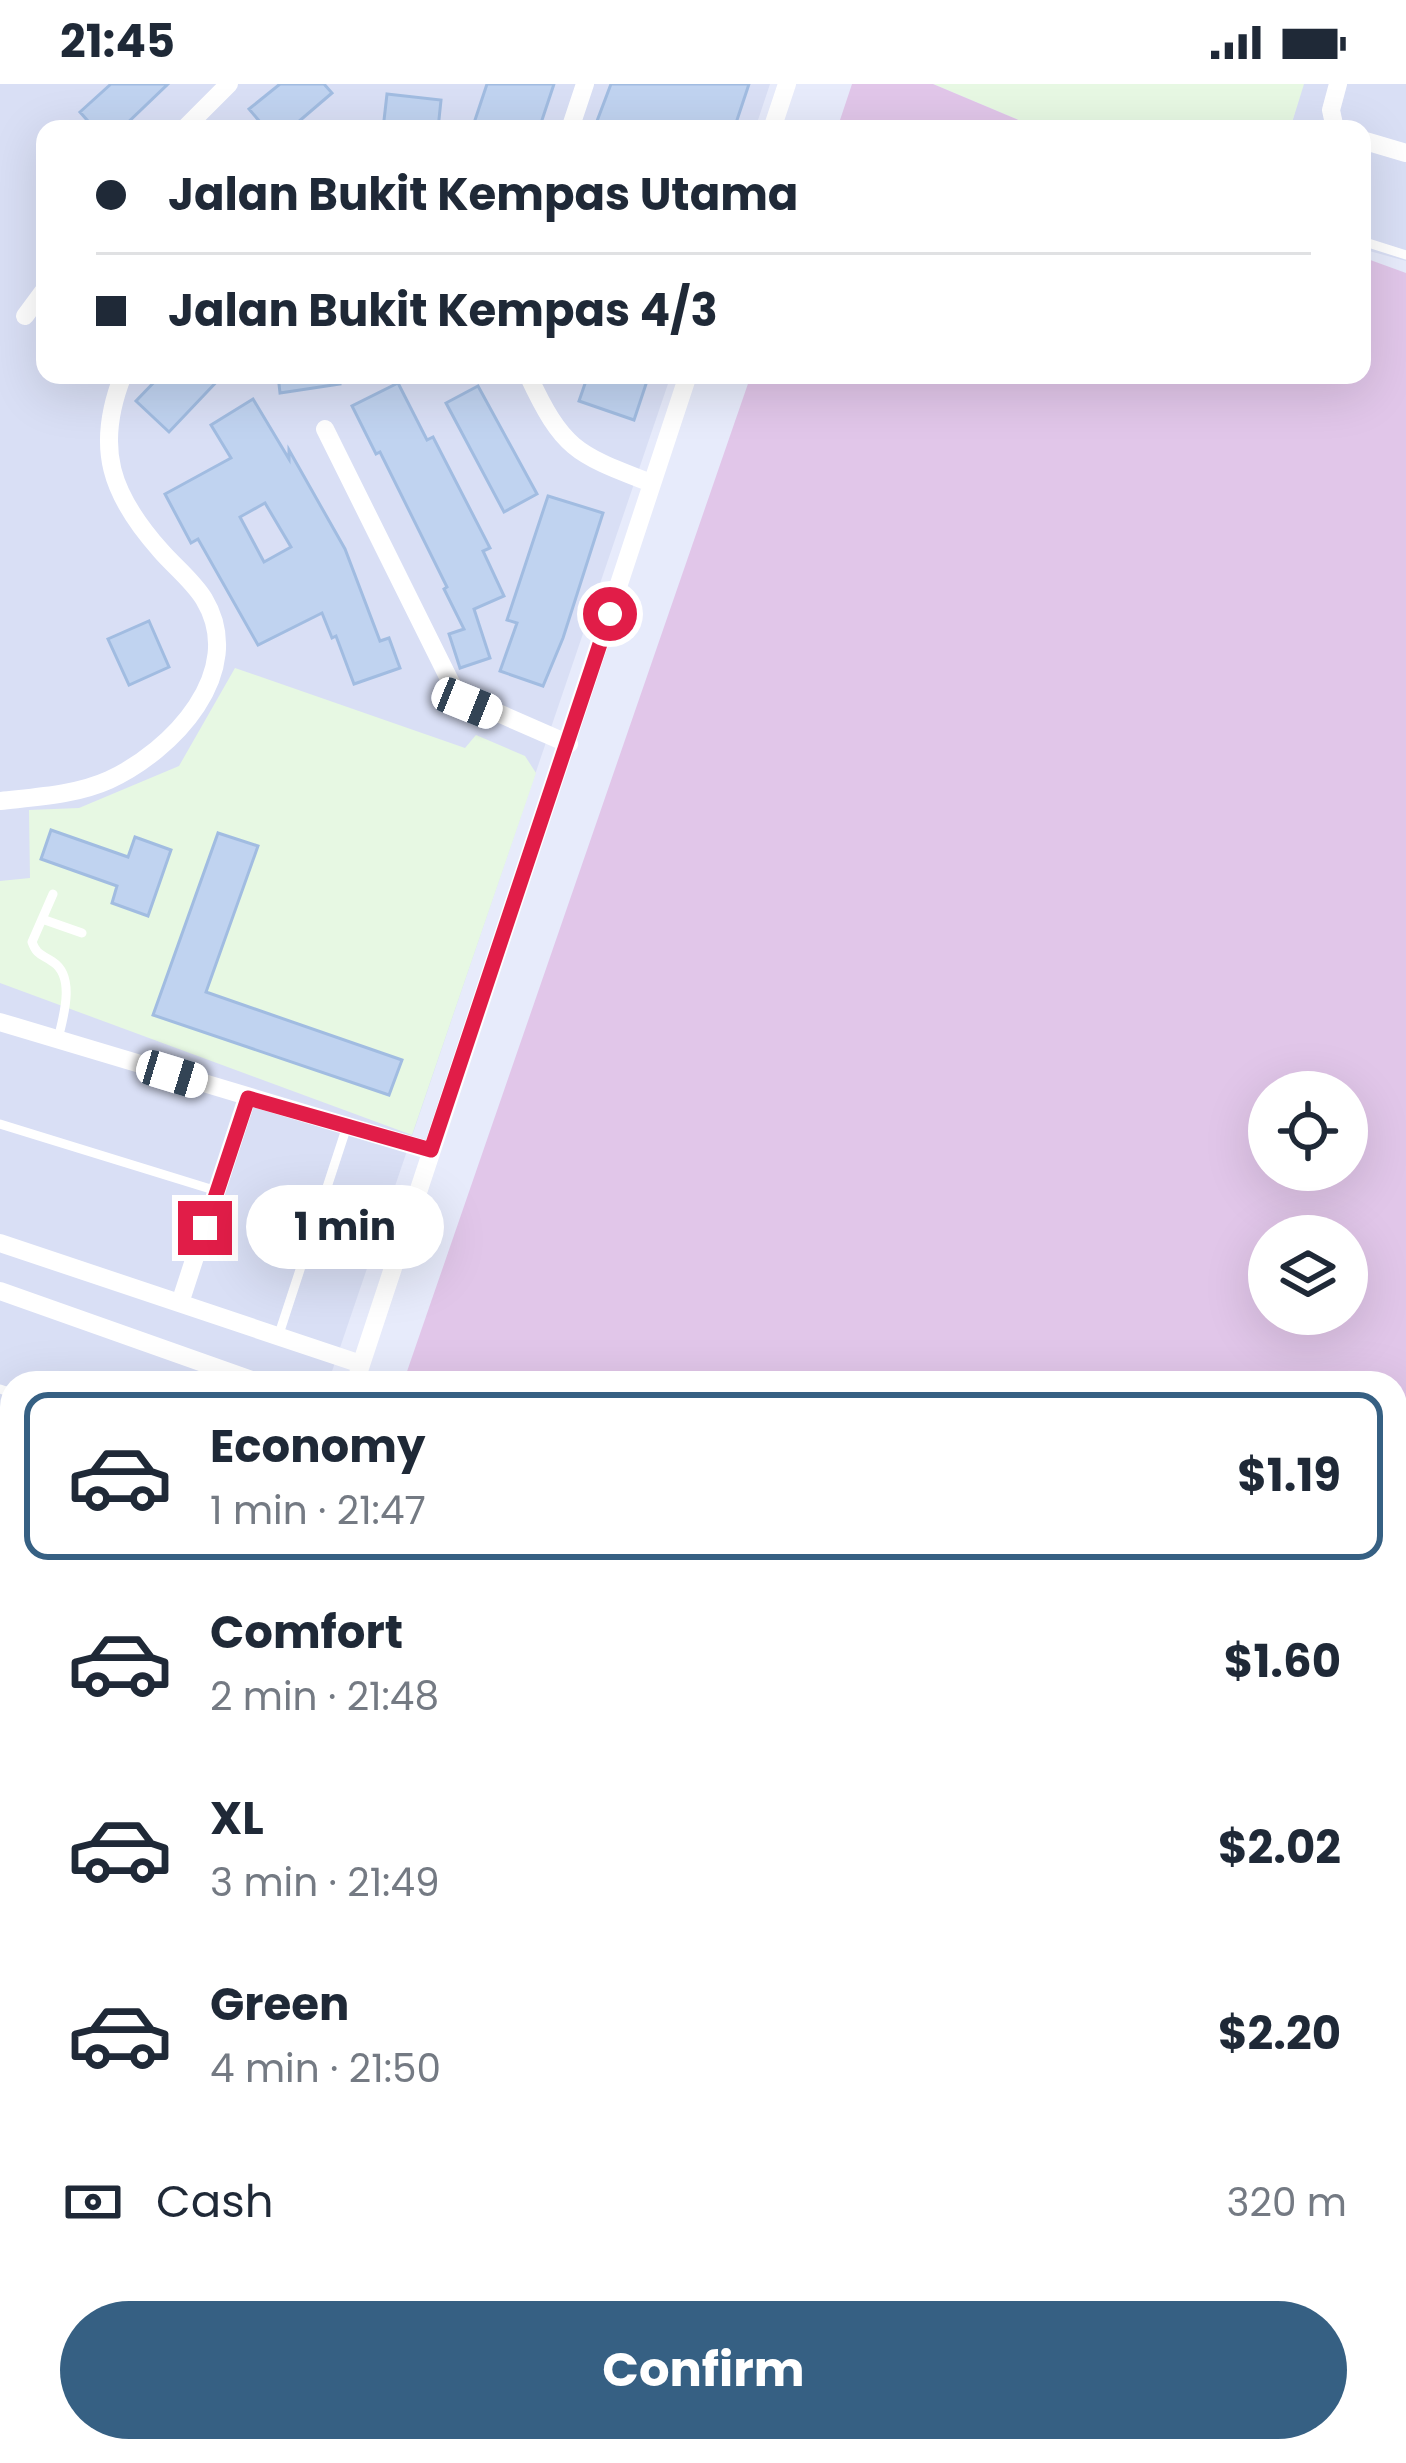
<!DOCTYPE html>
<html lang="en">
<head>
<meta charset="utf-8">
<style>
	:root { --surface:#fff; --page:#f2f2f3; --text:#1f2937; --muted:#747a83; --line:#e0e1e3; --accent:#366083 }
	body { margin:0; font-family:Poppins,sans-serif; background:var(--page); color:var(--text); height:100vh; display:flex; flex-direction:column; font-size:45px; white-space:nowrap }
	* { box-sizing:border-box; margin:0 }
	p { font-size:39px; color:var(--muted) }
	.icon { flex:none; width:66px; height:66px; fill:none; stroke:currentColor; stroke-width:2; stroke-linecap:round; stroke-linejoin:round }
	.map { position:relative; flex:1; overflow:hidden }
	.sheet { position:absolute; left:0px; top:1287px; width:1407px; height:1092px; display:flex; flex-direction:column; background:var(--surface); border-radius:36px 36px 0 0; box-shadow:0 12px 48px #0002 }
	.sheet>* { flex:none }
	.hud { position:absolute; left:36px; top:36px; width:1335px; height:264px; border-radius:24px; box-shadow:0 12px 48px #0002; display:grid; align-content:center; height:264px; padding:0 60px; background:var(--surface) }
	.fabs { position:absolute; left:1248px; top:987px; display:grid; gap:24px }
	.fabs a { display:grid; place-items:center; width:120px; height:120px; border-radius:50%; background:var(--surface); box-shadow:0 12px 48px #0002; font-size:60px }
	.end { position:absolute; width:54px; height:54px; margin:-27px; border:15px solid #e11d48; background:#fff; box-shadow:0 0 0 6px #fff }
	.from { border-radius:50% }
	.bubble { position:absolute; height:84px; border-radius:42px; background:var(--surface); box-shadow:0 12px 48px #0002; font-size:39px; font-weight:700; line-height:84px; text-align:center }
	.car { position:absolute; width:36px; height:72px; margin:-36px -18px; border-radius:15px; box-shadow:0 0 9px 3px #0007; background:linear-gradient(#fff 24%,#345 0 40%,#fff 0 76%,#345 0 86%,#fff 0) }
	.hud b { display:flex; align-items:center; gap:42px; height:114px; font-size:45px }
	.hud b+b { border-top:3px solid var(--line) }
	.hud i { width:30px; height:30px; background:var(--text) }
	ul { padding:21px 0 0; list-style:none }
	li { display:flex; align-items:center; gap:36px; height:168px; margin:0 24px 18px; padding:0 36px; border:6px solid transparent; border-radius:24px }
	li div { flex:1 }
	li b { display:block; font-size:45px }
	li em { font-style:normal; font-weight:700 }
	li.selected { border-color:var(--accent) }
	li>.icon { width:108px; height:108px; stroke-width:1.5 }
	.pay { display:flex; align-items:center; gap:30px; height:132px; padding:0 60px; font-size:45px }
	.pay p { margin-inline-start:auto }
	.action { display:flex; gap:24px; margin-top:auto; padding:24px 60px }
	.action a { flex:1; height:138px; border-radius:72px; background:var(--accent); color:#fff; font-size:48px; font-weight:700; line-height:138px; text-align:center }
	.status { display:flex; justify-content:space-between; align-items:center; height:84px; padding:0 60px; background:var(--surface); direction:ltr }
	.status svg { height:33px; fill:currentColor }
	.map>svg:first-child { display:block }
	.residential { fill:#d9dff5 }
	.education { fill:#e7f8e3 }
	.green { fill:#e1c6e9; fill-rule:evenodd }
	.building { fill:#c0d3f0; stroke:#a1bce1; stroke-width:3; fill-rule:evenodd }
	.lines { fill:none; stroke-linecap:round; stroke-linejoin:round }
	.lane { stroke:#fff; stroke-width:9 }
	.street { stroke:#fff; stroke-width:18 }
	.primary { stroke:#a3b1f7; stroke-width:30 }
	.rail { stroke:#aec5a5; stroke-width:6; stroke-dasharray:18 12; stroke-linecap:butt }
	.route { stroke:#e11d48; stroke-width:15 }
</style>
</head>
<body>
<div class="status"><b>21:45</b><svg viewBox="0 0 49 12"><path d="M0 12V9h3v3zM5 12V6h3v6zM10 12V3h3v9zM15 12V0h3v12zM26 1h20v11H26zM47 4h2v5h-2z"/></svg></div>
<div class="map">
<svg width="1406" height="2379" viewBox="0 0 1406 2379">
	<rect width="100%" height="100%" fill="#e7ebfb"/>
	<path class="residential" d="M0,0h770l-15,45h-710v246h626l-343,1008h-316v837l-12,-2z
		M1303,0h103v177l-44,-12v-120h-72z"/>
	<path class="education" d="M933,0h371l-14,45h-250z
		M235,584l230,80 11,-13 49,21 11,17 -124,362 -412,-152v-102l30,-3 -1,-68 50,-2 100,-42z"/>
	<path class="green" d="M852,0h81l107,45h-203z
		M1362,173l44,16v1658l-11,14v-562h-992l348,-1008h611zM1269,1008h78v78h-78zM1269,1152h78v78h-78z"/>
	<path class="building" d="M111,0h57l-47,45h-26l-15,-17z
		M280,0h44l8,9 -42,36h-24l-17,-20z
		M487,0h67l-15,45h-67z
		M611,0h138l-15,45h-140z
		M387,10l54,6 -3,29h-55z
		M161,291h62l-54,57 -33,-31z
		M278,291h61l1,9 -60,9z
		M588,291h61l-15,45 -55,-19z
		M398,299l29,57 6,-3 57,111 -7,3 21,45 -30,13 16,49 -30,10 -11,-34 15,-5 -20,-40 3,-2 -67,-135 -4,2 -24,-48z
		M478,302l59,108 -33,18 -58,-109z
		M253,315l36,60v-9l56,99 35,92 9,-3 11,30 -46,16 -18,-48 -4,2 -10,-25 -64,32 -60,-106 -7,4 -26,-49 66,-36 -20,-33zM265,419l26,44 -27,15 -24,-45z
		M548,412l55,17 -40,125 -20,48 -43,-15 17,-48 -10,-3z
		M149,537l20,46 -40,18 -21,-46z
		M51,746l77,27 7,-20 36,13 -23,66 -36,-13 5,-17 -76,-27z
		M218,749l40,13 -52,146 196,68 -13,35 -236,-80z"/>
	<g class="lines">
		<path class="lane" d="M1362,157l44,14
			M53,810l-21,48c5,14 10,12 21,20 23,15 10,56 5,77
			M42,835l40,14
			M0,1040l217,67
			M278,1253l69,-211
			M0,1305l12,4
			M0,1480l12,4
			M0,1651l12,4
			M0,1825l12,4
			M1395,2104l11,13
			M1395,2220l11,-9
			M740,2367l5,12
			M979,2379l14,-12"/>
		<path class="street" d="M184,45l45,-45
			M570,45l15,-45
			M772,45l15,-45
			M1335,45l-4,-19 7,-26
			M1362,56l44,13
			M25,232l20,-27
			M528,291c35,75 48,79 123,108
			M325,345l132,266 112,49
			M0,717c35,-4 76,-6 109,-21 63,-29 139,-108 95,-181 -11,-18 -30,-33 -43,-48 -50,-56 -67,-103 -38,-176
			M0,938l431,129
			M0,1159l361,121
			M0,1207l260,92
			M180,1219l67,-205
			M355,1299l333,-1008
			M0,1390l8,2
			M0,1559l12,4
			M0,1741l12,4
			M0,1955l9,-26
			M0,2130l12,2"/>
		<path class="primary" d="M1395,1907l11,-12
			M1395,1950l11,-12
			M871,2379l14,-12
			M911,2379l14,-12"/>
		<path class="rail" d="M0,2235l12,4
			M253,2367l22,12"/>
	</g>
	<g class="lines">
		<path class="route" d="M205,1144l43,-130 183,52 179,-536"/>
	</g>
</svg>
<div class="fabs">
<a><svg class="icon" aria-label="locate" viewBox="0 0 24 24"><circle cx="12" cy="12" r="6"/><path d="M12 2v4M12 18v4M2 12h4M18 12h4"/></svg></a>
<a><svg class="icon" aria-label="layers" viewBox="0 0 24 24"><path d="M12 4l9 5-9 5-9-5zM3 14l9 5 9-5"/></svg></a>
</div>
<i class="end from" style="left:610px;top:530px"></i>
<i class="end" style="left:205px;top:1144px"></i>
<div class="bubble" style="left:246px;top:1101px;width:198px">1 min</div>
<i class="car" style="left:467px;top:619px;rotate:112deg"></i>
<i class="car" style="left:172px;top:990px;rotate:107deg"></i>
<div class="hud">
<b><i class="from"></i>Jalan Bukit Kempas Utama</b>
<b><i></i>Jalan Bukit Kempas 4/3</b>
</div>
<section class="sheet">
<ul>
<li class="selected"><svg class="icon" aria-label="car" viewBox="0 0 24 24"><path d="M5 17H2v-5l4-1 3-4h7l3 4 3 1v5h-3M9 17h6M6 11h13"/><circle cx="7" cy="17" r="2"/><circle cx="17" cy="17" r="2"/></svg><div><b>Economy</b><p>1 min · 21:47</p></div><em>$1.19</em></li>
<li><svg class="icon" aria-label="car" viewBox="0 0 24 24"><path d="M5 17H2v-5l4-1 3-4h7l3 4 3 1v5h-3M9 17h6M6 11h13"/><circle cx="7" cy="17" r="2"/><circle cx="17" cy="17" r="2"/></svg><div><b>Comfort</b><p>2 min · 21:48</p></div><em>$1.60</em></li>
<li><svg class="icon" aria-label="car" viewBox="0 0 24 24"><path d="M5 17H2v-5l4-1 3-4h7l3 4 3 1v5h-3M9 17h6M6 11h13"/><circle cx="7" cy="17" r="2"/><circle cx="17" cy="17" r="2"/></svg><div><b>XL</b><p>3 min · 21:49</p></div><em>$2.02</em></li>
<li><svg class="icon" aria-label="car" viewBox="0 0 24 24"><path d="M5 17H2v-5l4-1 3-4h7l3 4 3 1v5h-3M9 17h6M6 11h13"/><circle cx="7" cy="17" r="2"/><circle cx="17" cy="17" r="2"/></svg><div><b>Green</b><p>4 min · 21:50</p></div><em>$2.20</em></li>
</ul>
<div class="pay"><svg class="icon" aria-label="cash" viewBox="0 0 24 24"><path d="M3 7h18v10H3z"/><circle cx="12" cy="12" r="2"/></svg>Cash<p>320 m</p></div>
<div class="action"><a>Confirm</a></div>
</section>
</div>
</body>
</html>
